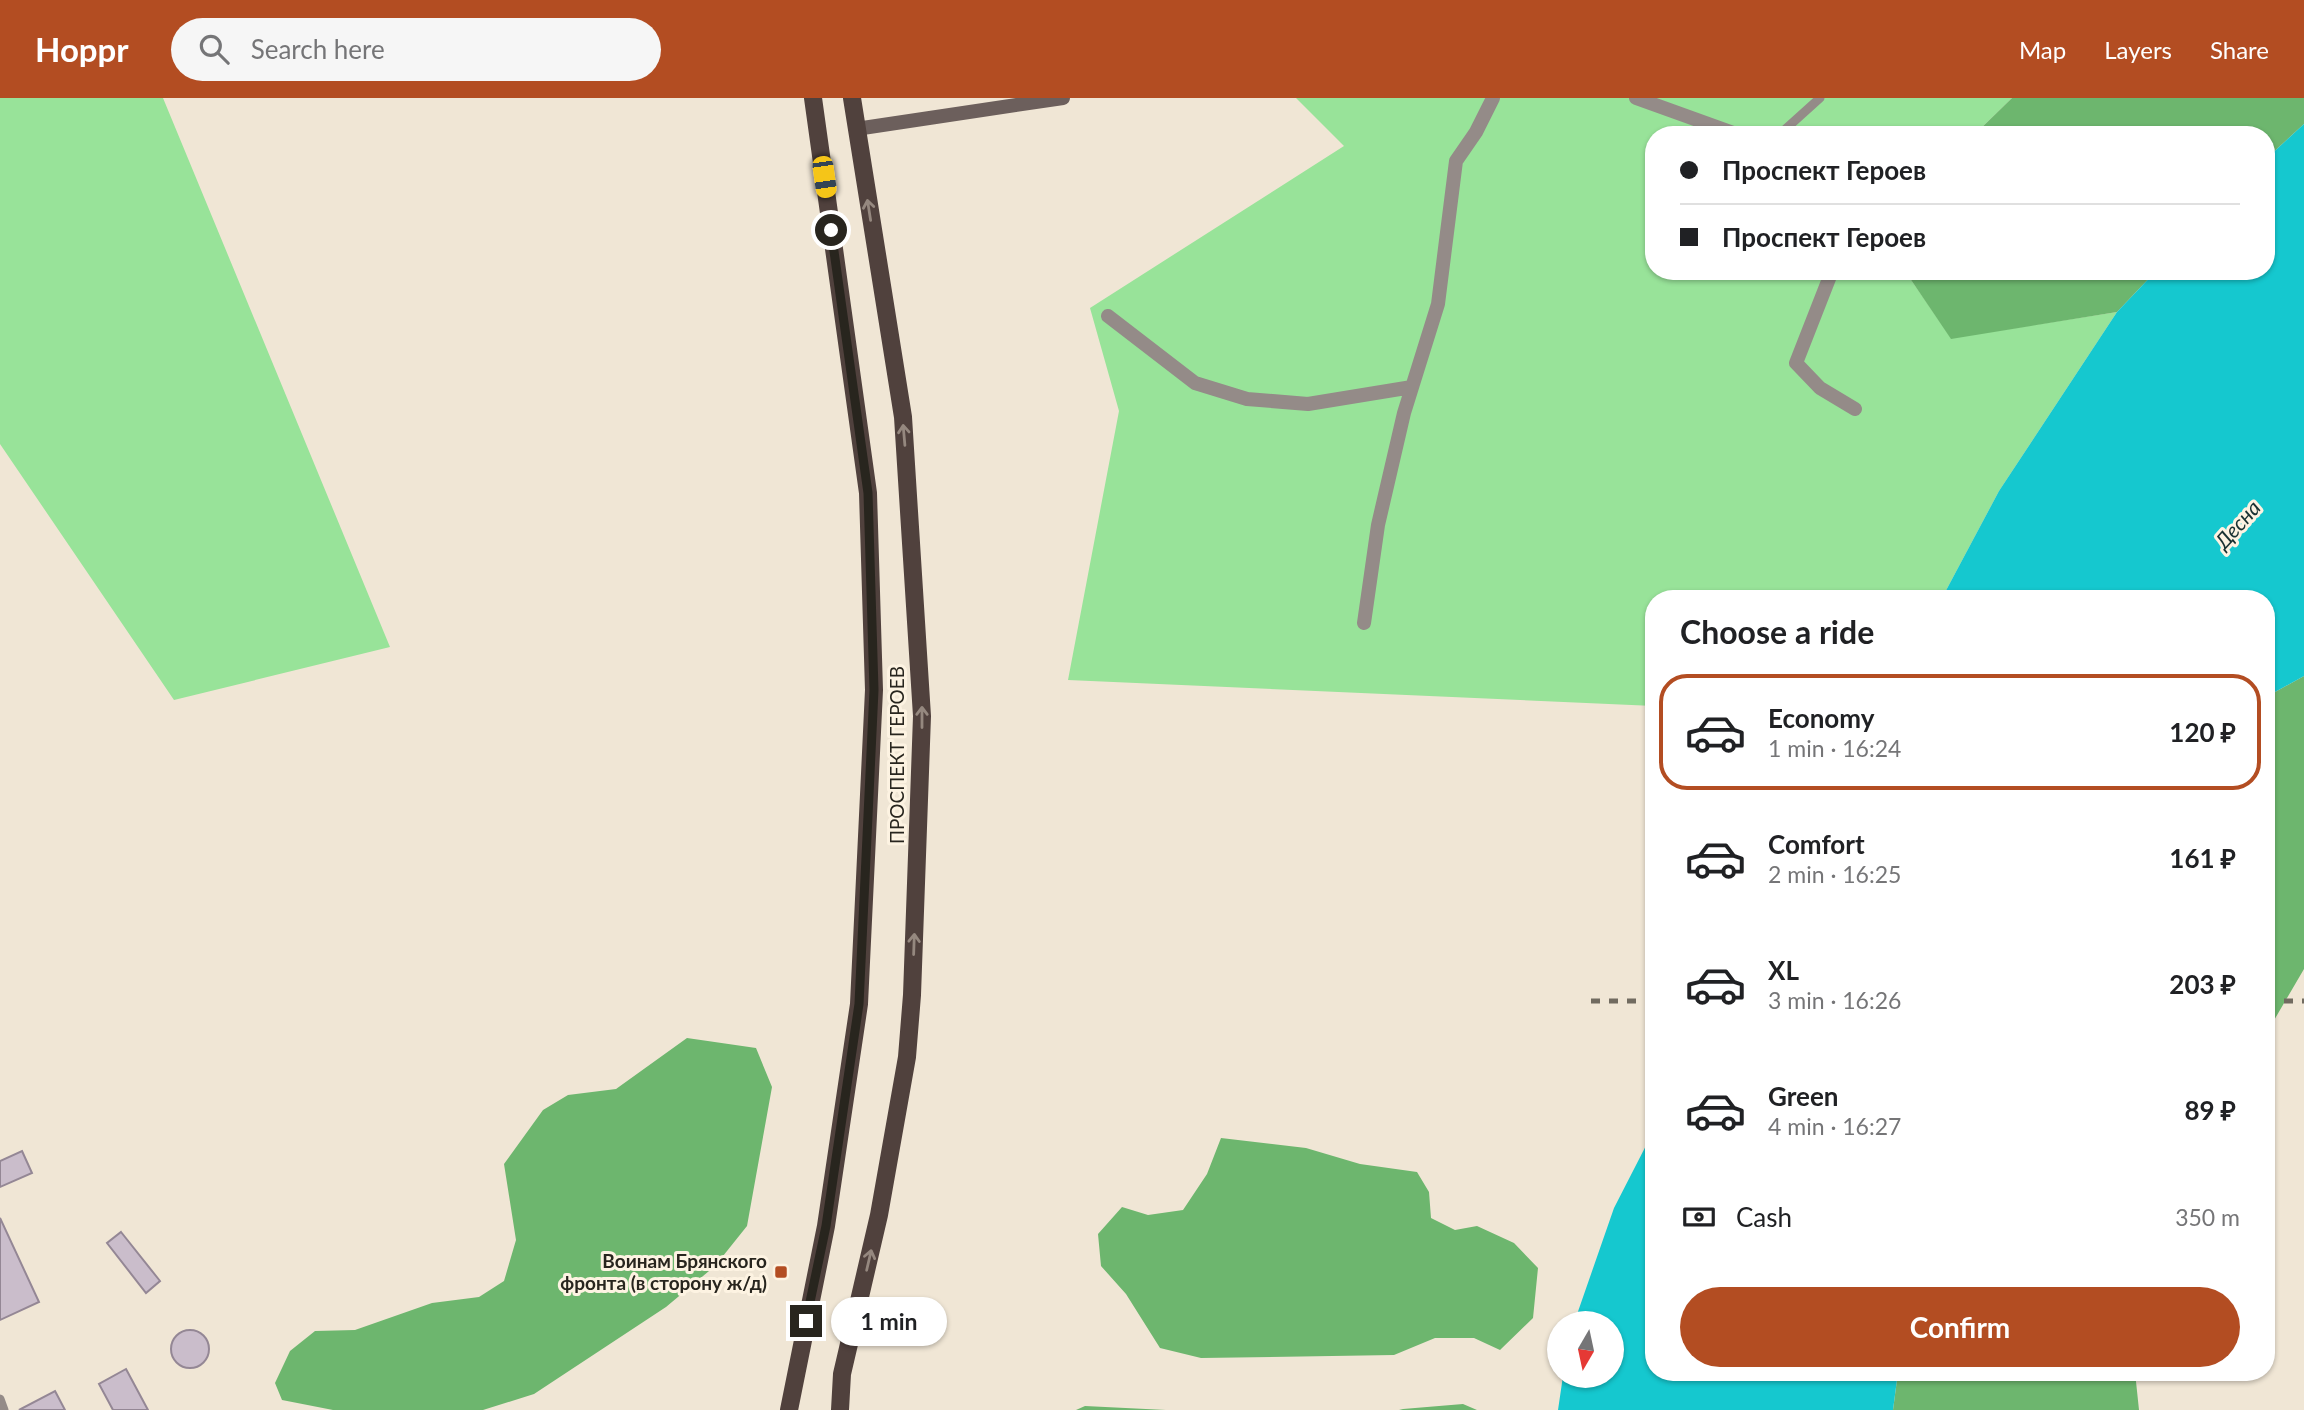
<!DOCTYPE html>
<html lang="en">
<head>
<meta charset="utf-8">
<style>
	:root { --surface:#fff; --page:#f6f6f6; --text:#202124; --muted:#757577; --line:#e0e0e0; --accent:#b34d22 }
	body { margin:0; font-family:Lato,sans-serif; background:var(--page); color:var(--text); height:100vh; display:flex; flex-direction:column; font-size:26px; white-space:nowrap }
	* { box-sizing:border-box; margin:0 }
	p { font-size:23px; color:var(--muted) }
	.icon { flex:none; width:38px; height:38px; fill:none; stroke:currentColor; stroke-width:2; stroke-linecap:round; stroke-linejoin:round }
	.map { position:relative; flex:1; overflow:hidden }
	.drawer { position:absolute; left:1645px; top:492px; width:630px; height:791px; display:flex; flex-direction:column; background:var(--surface); border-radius:28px; box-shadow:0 2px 5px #0004 }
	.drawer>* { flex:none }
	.guide { position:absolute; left:1645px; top:28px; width:630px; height:154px; border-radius:28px; box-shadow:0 2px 5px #0004; display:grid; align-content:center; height:154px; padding:0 35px; background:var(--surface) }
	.needle { width:46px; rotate:189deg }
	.fabs { position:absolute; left:1547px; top:1213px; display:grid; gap:14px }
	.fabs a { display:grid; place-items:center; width:77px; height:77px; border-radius:50%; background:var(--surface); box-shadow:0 2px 5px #0004; font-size:35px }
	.end { position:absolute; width:32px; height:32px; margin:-16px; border:9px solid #28251e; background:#fff; box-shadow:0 0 0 4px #fff }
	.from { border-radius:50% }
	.bubble { position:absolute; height:49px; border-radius:24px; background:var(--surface); box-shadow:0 2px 5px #0004; font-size:23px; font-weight:700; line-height:49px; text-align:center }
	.car { position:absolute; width:21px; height:42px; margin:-21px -10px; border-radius:9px; box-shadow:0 0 5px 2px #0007; background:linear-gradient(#f5c518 24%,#345 0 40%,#f5c518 0 76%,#345 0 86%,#f5c518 0) }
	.guide b { display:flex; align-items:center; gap:24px; height:66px; font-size:26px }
	.guide b+b { border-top:2px solid var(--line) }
	.guide i { width:18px; height:18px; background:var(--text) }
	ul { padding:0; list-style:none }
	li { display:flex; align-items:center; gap:21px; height:116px; margin:0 14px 10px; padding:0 21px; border:4px solid transparent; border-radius:28px }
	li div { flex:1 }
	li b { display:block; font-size:26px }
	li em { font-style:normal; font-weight:700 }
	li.current { border-color:var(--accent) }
	li>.icon { width:63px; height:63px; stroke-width:1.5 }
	h2 { padding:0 35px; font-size:32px; line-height:84px }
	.pay { display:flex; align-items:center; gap:18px; height:77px; padding:0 35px; font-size:26px }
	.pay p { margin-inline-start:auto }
	.cta { display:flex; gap:14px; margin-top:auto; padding:14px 35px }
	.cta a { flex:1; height:80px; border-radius:42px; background:var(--accent); color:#fff; font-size:28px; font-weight:700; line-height:80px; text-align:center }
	header { display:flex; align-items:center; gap:42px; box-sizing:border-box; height:98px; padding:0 35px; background:var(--accent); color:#fff }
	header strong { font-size:33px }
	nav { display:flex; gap:38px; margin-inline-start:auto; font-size:24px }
	.search { width:490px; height:63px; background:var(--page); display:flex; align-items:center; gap:18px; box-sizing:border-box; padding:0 24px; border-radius:38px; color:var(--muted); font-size:26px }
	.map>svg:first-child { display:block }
	.green { fill:#98e399 }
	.forest { fill:#6db66e }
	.water { fill:#15c8cf }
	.building { fill:#cabdcb; stroke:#948795; stroke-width:2 }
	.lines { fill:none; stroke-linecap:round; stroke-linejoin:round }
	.lane { stroke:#948b88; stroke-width:9 }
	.street { stroke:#948b88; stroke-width:14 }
	.secondary { stroke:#6c5f5c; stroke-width:14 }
	.primary { stroke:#50413d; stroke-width:18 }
	.rail { stroke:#716b60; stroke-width:5; stroke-dasharray:9 9; stroke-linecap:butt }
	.oneway { stroke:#95887f }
	.route { stroke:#28251e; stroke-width:9 }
	.poi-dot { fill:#b34d22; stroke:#fdf3e2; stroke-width:2.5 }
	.labels { text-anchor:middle; stroke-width:6; stroke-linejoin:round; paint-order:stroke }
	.street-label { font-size:19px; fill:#28251e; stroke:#fdf3e2 }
	.poi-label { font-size:19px; font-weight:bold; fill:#28251e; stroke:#fdf3e2; text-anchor:end }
	.water-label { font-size:21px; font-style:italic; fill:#183132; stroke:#fdf3e2 }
</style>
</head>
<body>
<header>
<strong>Hoppr</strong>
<div class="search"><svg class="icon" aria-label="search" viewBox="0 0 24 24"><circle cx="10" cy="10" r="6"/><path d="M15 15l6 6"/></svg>Search here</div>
<nav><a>Map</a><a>Layers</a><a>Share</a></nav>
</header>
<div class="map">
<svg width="2304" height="1312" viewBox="0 0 2304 1312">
	<rect width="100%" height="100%" fill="#f0e6d5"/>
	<path class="green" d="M0,0h163l227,549 -216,53 -174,-256z
		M1296,0h716l-38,37h-320v136h251l46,67 166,-26 -118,179 -57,107h-288v108l-586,-26 51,-269 -29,-103 254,-162z"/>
	<path class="forest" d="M2012,0h292v26l-38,35v-24h-292z
		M1905,173h251l-39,41 -166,27z
		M2304,578v293l-38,65v-337z
		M687,940l69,10 16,39 -25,139 -32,40 -49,41 -132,87 -51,16h-150l-51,-10 -7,-17 15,-32 25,-20 40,-1 77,-27 47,-6 25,-16 12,-41 -12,-76 39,-54 25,-15 48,-6z
		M1221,1040l85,10 54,16 57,8 12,20 2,26 24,12 22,-4 37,17 24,25 -5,50 -33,32 -26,-12h-39l-41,17 -193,3 -41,-10 -34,-54 -25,-28 -3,-32 24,-27 26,8 35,-5 24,-36z
		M1898,1274h237l4,38h-246z
		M1463,1306l14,6h-78l4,-1z
		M1085,1308l81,4h-90z"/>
	<path class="water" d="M2304,26v552l-38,21v-99h-324l57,-107 118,-179 39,-41h110v-112z
		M1654,1032v242h244l-5,38h-335l5,-34h49v-53h-38l40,-115z"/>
	<path class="building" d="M22,1053l10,22 -32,14v-26z
		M0,1120l39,84 -39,18z
		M121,1134l39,49 -14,12 -39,-50z
		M171 1251a19 19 0 1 1 38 0a19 19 0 1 1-38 0Z
		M126,1271l22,41h-35l-14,-26z
		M55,1293l10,19h-46z"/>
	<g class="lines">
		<path class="lane" d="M1779,37l41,-37
			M0,1301l4,11"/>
		<path class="street" d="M1636,0l103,37
			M1832,173l-36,92 24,25 35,21
			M1108,218l87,67 52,16 61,5 104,-17
			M1364,525l14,-98 26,-112 34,-109 18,-143 20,-29 17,-34"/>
		<path class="secondary" d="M856,31l207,-31"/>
		<path class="primary" d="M789,1312l37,-184 33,-222 15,-314 -6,-197 -55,-395
			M840,1312l2,-36 37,-159 28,-158 5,-62 10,-279 -19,-299 -51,-319"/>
		<path class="rail" d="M1591,903h63
			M2266,903h38"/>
	</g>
	<defs><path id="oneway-shaft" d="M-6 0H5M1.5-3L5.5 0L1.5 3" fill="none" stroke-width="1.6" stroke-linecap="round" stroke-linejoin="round" transform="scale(1.75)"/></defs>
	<g class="oneway">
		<use href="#oneway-shaft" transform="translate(869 112) rotate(-99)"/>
		<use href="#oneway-shaft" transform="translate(904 337) rotate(-95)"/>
		<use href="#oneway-shaft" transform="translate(922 619) rotate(-90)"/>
		<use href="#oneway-shaft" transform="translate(914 846) rotate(-88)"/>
		<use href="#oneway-shaft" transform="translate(869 1162) rotate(-77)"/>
	</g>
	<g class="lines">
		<path class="route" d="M806,1223l20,-95 33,-222 15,-314 -6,-197 -37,-263"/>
	</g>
	<rect class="poi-dot" x="774" y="1167" width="14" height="14" rx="3.5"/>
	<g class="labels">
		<g class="street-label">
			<text transform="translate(897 657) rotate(-90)" y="7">ПРОСПЕКТ ГЕРОЕВ</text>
		</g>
		<g class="poi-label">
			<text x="767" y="1170">Воинам Брянского<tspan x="767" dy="22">фронта (в сторону ж/д)</tspan></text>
		</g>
		<g class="water-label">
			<text transform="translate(2238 427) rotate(-48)" y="7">Десна</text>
		</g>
	</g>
</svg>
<div class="fabs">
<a><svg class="needle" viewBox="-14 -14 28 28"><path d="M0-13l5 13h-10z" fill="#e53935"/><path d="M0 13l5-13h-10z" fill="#757577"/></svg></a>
</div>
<i class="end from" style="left:831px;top:132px"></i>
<i class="end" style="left:806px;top:1223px"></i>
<div class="bubble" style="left:831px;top:1199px;width:116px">1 min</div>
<i class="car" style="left:824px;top:79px;rotate:172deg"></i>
<div class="guide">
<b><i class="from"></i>Проспект Героев</b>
<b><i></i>Проспект Героев</b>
</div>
<section class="drawer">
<h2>Choose a ride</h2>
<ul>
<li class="current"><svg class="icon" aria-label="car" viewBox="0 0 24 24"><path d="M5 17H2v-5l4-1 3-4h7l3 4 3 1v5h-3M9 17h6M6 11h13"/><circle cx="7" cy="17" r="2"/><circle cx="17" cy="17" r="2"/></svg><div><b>Economy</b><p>1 min · 16:24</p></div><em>120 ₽</em></li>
<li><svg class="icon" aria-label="car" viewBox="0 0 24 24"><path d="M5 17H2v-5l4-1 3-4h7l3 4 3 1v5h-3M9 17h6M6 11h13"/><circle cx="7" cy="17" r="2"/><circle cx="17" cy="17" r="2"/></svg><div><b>Comfort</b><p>2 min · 16:25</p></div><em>161 ₽</em></li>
<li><svg class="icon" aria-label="car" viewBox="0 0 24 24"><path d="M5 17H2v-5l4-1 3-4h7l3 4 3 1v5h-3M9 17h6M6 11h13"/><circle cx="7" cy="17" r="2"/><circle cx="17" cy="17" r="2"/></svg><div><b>XL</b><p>3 min · 16:26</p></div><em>203 ₽</em></li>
<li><svg class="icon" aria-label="car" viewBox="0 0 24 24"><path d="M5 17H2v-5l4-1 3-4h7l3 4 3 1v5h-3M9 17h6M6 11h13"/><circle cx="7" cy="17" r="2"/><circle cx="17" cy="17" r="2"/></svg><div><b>Green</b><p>4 min · 16:27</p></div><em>89 ₽</em></li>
</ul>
<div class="pay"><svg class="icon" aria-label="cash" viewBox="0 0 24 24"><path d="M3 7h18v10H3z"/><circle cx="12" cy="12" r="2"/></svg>Cash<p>350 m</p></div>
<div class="cta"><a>Confirm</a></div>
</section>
</div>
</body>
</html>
